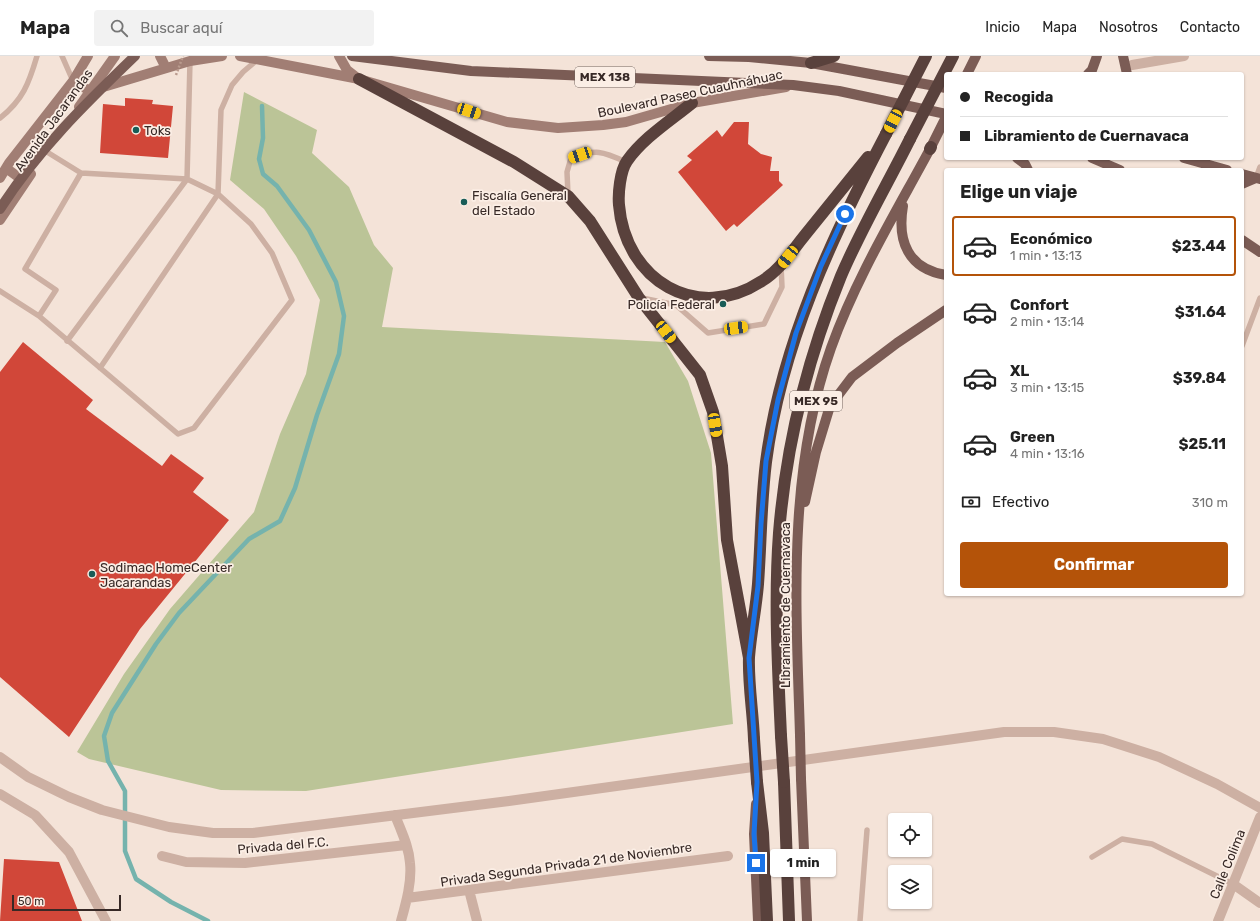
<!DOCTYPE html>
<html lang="es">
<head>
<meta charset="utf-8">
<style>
	:root { --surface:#fff; --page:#f2f2f2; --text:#222; --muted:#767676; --line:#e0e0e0; --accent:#b45309 }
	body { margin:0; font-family:Rubik,sans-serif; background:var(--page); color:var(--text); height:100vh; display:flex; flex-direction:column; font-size:15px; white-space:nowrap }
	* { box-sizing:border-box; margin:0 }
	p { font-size:13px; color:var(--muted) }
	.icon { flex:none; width:22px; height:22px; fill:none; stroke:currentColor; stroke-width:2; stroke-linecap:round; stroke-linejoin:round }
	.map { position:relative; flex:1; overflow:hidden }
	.panel { position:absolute; left:944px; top:112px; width:300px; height:428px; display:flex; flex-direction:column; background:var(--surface); border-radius:4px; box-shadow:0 1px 3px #0004 }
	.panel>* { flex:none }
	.banner { position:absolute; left:944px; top:16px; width:300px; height:88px; border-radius:4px; box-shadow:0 1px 3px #0004; display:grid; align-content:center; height:88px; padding:0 16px; background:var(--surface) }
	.controls { position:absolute; left:888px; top:757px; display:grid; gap:8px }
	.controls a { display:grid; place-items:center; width:44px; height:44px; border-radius:4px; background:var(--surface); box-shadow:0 1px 3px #0004; font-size:20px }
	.scale { position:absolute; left:12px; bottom:10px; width:109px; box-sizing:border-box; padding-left:4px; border:2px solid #372926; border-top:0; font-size:11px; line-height:14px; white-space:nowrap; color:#372926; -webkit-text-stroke:3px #fbeee5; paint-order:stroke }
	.end { position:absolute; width:18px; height:18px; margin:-9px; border:5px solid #1a73e8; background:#fff; box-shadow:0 0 0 2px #fff }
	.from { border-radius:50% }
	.bubble { position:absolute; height:28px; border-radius:4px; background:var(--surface); box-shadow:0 1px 3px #0004; font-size:13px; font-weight:700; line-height:28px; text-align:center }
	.car { position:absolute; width:12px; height:24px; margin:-12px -6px; border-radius:5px; box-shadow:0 0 3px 1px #0007; background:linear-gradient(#f5c518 24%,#345 0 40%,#f5c518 0 76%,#345 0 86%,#f5c518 0) }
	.banner b { display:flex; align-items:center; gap:14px; height:38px; font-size:15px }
	.banner b+b { border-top:1px solid var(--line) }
	.banner i { width:10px; height:10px; background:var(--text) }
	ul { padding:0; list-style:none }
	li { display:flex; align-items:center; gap:12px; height:60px; margin:0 8px 6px; padding:0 8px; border:2px solid transparent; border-radius:4px }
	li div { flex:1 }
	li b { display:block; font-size:15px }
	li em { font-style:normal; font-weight:700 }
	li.selected { border-color:var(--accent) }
	li>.icon { width:36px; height:36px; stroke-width:1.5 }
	h2 { padding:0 16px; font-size:18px; line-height:48px }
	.pay { display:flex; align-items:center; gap:10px; height:44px; padding:0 16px; font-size:15px }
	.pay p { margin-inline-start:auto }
	.action { display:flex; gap:8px; margin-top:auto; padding:8px 16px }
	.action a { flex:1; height:46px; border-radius:4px; background:var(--accent); color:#fff; font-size:16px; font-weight:700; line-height:46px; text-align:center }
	header { display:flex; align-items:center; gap:24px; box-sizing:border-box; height:56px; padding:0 20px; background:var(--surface); border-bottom:1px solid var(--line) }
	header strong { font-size:19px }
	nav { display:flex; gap:22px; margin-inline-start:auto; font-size:14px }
	.search { width:280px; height:36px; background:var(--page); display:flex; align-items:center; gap:10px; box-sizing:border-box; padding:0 14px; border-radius:4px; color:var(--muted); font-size:15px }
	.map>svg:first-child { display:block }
	.green { fill:#bbc497 }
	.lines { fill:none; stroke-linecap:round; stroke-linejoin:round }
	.stream { stroke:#75b3ad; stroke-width:4.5 }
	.building { fill:#d14739 }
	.lane { stroke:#cdb0a3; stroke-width:5.5 }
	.street { stroke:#cdb0a3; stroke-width:10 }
	.secondary { stroke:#a17e74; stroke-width:10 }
	.primary { stroke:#7b5c55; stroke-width:10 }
	.highway { stroke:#59413c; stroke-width:12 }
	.path-bridge { stroke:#b99a8d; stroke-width:2.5; stroke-dasharray:2 2; stroke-linecap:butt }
	.primary-bridge { stroke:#7b5c55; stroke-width:10 }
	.highway-bridge { stroke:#59413c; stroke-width:12 }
	.route { stroke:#1a73e8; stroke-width:5 }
	.poi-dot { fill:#185c57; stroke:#fbeee5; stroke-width:1.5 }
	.labels { text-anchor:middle; stroke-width:3.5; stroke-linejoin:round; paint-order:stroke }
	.shield { fill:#fbeee5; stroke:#72645f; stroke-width:1 }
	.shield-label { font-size:12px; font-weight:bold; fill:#372926 }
	.street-label { font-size:13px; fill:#372926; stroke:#fbeee5 }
	.poi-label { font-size:13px; fill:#372926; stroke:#fbeee5; text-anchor:start }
</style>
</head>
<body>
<header>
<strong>Mapa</strong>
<div class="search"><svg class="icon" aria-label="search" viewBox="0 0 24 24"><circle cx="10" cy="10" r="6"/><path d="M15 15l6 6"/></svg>Buscar aquí</div>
<nav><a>Inicio</a><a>Mapa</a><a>Nosotros</a><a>Contacto</a></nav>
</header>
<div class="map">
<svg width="1260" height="865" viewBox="0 0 1260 865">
	<rect width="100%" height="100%" fill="#f4e3d8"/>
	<path class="green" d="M244,36l73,38 -5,23 37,34 25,58 19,23 -11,59 283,15 23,39 23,72 22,271 -427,67 -85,-1 -132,-31 -12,-7 47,-78 46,-65 84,-97 26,-78 26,-60 14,-74 -24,-44 -32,-47 -34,-29z"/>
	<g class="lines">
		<path class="stream" d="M208,865l-37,-19 -35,-23 -11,-28v-60l-17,-30 -4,-25 8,-23 44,-69 23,-31 70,-74 31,-18 15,-33 22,-73 22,-61 5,-38 -8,-34 -27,-52 -32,-44 -14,-12 -4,-15 4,-21 -1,-32"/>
	</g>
	<path class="building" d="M125,42l28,2 -1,4 21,2 -5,52 -68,-5 3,-49 22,2z
		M734,66h15l-1,22 13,10 11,3 -2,14h9v10l4,4 -46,42 -3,-3 -8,7 -48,-59 14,-12 -5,-4 30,-26 5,7z
		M23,286l70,58 -7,9 76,57 9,-12 33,24 -11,14 36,28 -89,109 -71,108 -69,-60v-305z
		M4,803l55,3 23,59h-82z"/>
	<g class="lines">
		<path class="lane" d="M62,0l11,25
			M0,62c23,-18 29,-35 37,-62
			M1256,122l4,-11
			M568,139l-1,-23 4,-14c25,-9 31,-7 55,4
			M0,235l39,25 139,118 16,-6 98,-128 -20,-47 -21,-29 -33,-30 -31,-15 -106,-6 -34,-21
			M642,242l34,7 32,28 56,-9 18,-37 -1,-22
			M39,260l17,-26 -31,-21 56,-96
			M67,285l120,-162 3,-118
			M1242,290l18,-48
			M100,312l118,-174 3,-84 11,-25 11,-13 14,-12
			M1092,801l30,-18 30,5 81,40
			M860,865l7,-91"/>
		<path class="street" d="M1132,9l52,-9
			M0,701l28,20 41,20 33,13 67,17 44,6h40l256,-32 495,-69h50l49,7 56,18 58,27 43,24
			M0,738l35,21 34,37 37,69
			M395,759c6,16 14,31 15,48 2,19 -4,40 -9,58
			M162,800l24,6 59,1 161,-18
			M1233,828l27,19
			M469,834l8,31
			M407,842l321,-42
			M1218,865l42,-104"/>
		<path class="secondary" d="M160,0l6,12
			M240,0l119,23 148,43 51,6 45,-3 23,-3 66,-19 94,-16
			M339,0l8,14 9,7
			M73,25l17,10 100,-30 32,-5
			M79,51l36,-51
			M6,112l19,14
			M0,122l9,-15 64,-82 15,-25
			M0,164l31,-46"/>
		<path class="primary" d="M352,0l119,15 322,14 46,6 107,23
			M709,0l40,1 62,6 135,25
			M1123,0l4,18
			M967,18l9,-18
			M1088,18l4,-4 5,-14
			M931,91l15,-30
			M1017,102l8,6 3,6
			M1092,102l28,12
			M1184,102l43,12
			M1242,118l18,5
			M1242,128l14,-6
			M903,150c-6,35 5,63 43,69
			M1242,184l18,12
			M805,446l11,-50 14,-46 22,-29 45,-34 49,-33
			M800,679c-4,-129 -13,-263 31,-387 25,-70 64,-134 99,-199
			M801,723l6,142
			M756,748l-2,30 4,87"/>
		<path class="highway" d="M811,7l23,-7
			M359,23l155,83 54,34 22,25 49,77 61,77 13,37 9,54 5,74 22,118
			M692,47c-22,18 -49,35 -65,58 -7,10 -9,33 -8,44 6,75 78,119 143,76 18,-11 30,-30 43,-46 21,-26 42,-52 63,-78
			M930,93l1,-2
			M781,680c-3,-67 -7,-136 -2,-203 7,-88 29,-176 62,-257 20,-47 46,-91 69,-137
			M754,683c-1,-27 -6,-56 -5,-82 2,-25 7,-48 9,-73 3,-41 3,-82 8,-122 15,-117 66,-225 120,-328
			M757,726l6,51 4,88
			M784,726l5,139"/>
		<path class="path-bridge" d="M176,19l7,-19"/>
		<path class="primary-bridge" d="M0,153c37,-58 86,-106 135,-153
			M800,679l1,44"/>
		<path class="highway-bridge" d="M886,78l40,-78
			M910,83l43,-83
			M781,680l3,46
			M754,683l3,43"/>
	</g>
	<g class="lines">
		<path class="route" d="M756,807l-2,-29 3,-52 -8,-124 9,-72 3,-62 5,-63 12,-61 18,-67 25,-67 24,-52"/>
	</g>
	<g class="poi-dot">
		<circle cx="136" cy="74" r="4"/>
		<circle cx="464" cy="146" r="4"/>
		<circle cx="723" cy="248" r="4"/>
		<circle cx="92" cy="518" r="4"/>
	</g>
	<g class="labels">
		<g class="shield">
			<rect x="575" y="11" width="60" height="20" rx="3"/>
			<rect x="790" y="335" width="52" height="20" rx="3"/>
		</g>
		<g class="shield-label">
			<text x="605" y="25">MEX 138</text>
			<text x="816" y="349">MEX 95</text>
		</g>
		<g class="street-label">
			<text transform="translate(690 37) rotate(-12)" y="5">Boulevard Paseo Cuauhnáhuac</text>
			<text transform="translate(53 64) rotate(-54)" y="5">Avenida Jacarandas</text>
			<text transform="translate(785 549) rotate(-90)" y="5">Libramiento de Cuernavaca</text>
			<text transform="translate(283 789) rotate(-5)" y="5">Privada del F.C.</text>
			<text transform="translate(566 808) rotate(-8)" y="5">Privada Segunda Privada 21 de Noviembre</text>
			<text transform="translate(1227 808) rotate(-68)" y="5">Calle Colima</text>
		</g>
		<g class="poi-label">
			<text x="144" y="79">Toks</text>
			<text x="472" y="144">Fiscalía General<tspan x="472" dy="15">del Estado</tspan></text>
			<text x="715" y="253" text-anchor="end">Policía Federal</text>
			<text x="100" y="516">Sodimac HomeCenter<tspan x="100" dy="15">Jacarandas</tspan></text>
		</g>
	</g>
</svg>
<div class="controls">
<a><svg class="icon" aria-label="locate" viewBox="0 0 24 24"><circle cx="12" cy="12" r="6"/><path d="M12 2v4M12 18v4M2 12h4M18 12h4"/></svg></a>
<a><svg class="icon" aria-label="layers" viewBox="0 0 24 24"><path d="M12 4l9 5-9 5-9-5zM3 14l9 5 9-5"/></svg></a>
</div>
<div class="scale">50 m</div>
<i class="end from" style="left:845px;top:158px"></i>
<i class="end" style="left:756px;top:807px"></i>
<div class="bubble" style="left:770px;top:793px;width:66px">1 min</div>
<i class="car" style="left:469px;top:55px;rotate:108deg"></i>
<i class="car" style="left:893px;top:65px;rotate:207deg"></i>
<i class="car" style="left:580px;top:99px;rotate:251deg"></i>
<i class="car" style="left:788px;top:201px;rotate:218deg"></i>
<i class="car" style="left:736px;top:272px;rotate:82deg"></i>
<i class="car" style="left:666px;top:276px;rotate:142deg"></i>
<i class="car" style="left:715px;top:369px;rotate:170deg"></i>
<div class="banner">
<b><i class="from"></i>Recogida</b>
<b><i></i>Libramiento de Cuernavaca</b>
</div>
<section class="panel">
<h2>Elige un viaje</h2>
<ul>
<li class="selected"><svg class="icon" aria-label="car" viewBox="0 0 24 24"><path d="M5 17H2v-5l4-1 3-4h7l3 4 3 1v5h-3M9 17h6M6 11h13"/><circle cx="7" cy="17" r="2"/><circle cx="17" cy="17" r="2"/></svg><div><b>Económico</b><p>1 min · 13:13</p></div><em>$23.44</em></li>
<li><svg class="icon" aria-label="car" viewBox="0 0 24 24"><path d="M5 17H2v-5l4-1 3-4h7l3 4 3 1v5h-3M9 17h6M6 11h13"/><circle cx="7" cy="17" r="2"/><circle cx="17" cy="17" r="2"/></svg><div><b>Confort</b><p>2 min · 13:14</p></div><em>$31.64</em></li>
<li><svg class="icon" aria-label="car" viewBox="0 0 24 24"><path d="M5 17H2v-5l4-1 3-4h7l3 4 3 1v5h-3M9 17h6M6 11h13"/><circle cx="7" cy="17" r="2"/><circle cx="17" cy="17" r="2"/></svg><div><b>XL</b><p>3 min · 13:15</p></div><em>$39.84</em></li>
<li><svg class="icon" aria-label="car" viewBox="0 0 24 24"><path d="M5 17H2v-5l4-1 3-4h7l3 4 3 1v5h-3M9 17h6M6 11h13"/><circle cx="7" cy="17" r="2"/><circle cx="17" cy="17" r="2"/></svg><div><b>Green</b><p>4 min · 13:16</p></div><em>$25.11</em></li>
</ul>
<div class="pay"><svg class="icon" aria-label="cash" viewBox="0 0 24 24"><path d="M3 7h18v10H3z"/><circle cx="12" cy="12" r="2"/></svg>Efectivo<p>310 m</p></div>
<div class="action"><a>Confirmar</a></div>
</section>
</div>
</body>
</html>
